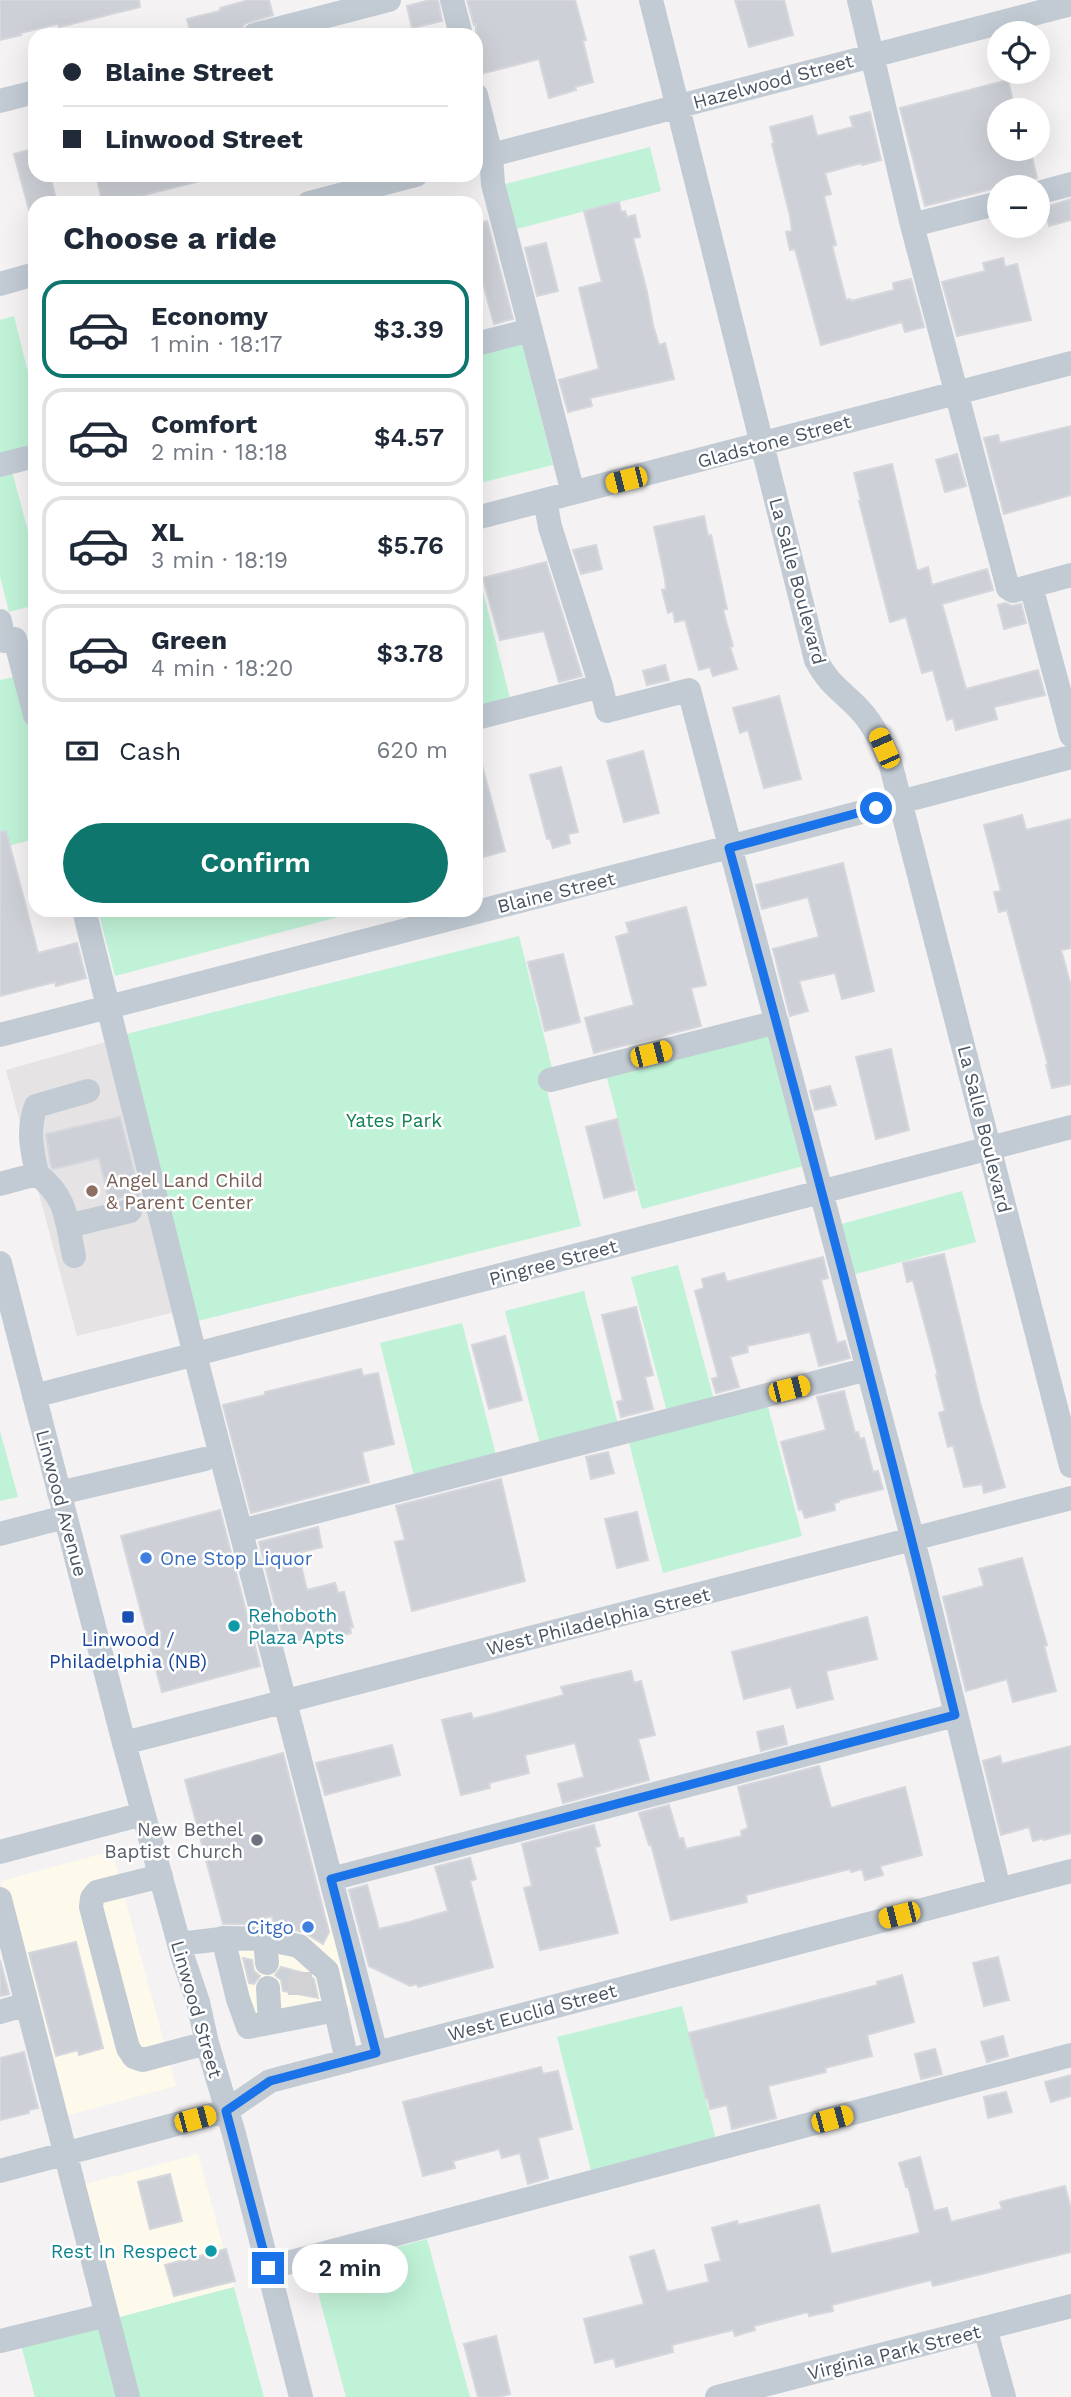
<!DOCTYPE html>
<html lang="en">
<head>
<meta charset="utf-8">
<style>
	:root { --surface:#fff; --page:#f2f2f3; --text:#1f2937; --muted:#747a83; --line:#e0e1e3; --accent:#0f766e }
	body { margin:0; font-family:"Work Sans",sans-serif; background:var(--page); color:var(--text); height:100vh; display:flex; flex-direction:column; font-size:26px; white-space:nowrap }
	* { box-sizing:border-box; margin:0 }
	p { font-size:23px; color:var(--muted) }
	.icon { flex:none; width:38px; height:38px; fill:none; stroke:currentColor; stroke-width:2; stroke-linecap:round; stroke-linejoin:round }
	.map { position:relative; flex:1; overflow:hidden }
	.sheet { position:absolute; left:28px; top:196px; width:455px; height:721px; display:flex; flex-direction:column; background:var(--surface); border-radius:21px; box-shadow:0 7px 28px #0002 }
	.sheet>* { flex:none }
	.top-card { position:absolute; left:28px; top:28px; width:455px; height:154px; border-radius:21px; box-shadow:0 7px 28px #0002; display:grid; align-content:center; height:154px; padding:0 35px; background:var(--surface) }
	.controls { position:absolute; left:987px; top:21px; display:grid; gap:14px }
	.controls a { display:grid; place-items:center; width:63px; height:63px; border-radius:50%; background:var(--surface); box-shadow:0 7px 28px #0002; font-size:35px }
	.end { position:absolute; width:32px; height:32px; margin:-16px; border:9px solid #1a73e8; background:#fff; box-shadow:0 0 0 4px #fff }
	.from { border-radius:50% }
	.bubble { position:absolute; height:49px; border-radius:24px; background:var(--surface); box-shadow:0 7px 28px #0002; font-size:23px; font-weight:600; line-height:49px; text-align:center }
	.car { position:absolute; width:21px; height:42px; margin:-21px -10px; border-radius:9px; box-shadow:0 0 5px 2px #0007; background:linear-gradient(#f5c518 24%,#345 0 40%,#f5c518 0 76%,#345 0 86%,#f5c518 0) }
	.top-card b { display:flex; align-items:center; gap:24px; height:66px; font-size:26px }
	.top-card b+b { border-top:2px solid var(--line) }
	.top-card i { width:18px; height:18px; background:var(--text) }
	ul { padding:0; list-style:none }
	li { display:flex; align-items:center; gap:21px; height:98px; margin:0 14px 10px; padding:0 21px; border:4px solid var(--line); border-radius:21px }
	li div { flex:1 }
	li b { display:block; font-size:26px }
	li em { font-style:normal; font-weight:600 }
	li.selected { border-color:var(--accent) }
	li>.icon { width:63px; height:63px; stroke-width:1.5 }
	h2 { padding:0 35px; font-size:32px; line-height:84px }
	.pay { display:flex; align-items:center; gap:18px; height:77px; padding:0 35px; font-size:26px }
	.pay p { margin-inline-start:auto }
	.cta { display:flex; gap:14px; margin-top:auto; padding:14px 35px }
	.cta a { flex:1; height:80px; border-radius:42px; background:var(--accent); color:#fff; font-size:28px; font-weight:600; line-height:80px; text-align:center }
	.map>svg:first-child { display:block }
	.commercial { fill:#fdfaec }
	.education { fill:#e5e3e4 }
	.green { fill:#bff2d7 }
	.building { fill:#cdd0d6; stroke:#d5d7dd; stroke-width:2 }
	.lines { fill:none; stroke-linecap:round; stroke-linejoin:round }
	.minor-tunnel { stroke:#d2d2d5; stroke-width:24; stroke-dasharray:24 12; stroke-linecap:butt }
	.minor { stroke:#c2cbd4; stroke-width:24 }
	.route { stroke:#1a73e8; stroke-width:9 }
	.education-dot { fill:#8d6e63; stroke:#fff; stroke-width:2.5 }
	.shop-dot { fill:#3f7fe0; stroke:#fff; stroke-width:2.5 }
	.transit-dot { fill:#1a4fb4; stroke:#fff; stroke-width:2.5 }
	.culture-dot { fill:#0f9aa8; stroke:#fff; stroke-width:2.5 }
	.worship-dot { fill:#6b7280; stroke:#fff; stroke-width:2.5 }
	.labels { text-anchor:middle; stroke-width:5; stroke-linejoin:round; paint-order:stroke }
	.street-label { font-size:19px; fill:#485361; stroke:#fff }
	.park-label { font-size:19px; fill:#128253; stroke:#fff }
	.education-label { font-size:19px; fill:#785e54; stroke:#fff; text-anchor:start }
	.shop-label { font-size:19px; fill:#366cbe; stroke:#fff; text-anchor:start }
	.culture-label { font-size:19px; fill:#0d838f; stroke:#fff; text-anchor:start }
	.transit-label { font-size:19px; fill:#164399; stroke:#fff }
	.worship-label { font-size:19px; fill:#5b616d; stroke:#fff; text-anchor:end }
</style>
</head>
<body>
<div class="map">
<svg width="1071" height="2397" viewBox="0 0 1071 2397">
	<rect width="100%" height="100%" fill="#f4f2f2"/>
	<path class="commercial" d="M112,1851l64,235 -111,30 -64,-235z
		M331,1905l25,101 -110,27 -25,-101z
		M198,2154l36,133 -118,31 -34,-133z"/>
	<path class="education" d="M109,1041l66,271 -98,24 -71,-266z"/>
	<path class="green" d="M650,147l11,44 -144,38 -12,-45z
		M14,316l21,85v45l-35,8v-134z
		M522,343l31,122 -77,19v-130z
		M12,471l23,87v47l-26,7 -9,-36v-102z
		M476,564l34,134 -34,9z
		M18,676l17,67v96l-35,9v-168z
		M98,910h267l-250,66z
		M519,936l34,136 -10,3 38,151 -383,95 -72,-287z
		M767,1032l36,134 -161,43 -36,-134z
		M962,1191l14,51 -124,33 -14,-50z
		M678,1265l36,135 -47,12 -36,-135z
		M584,1291l34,133 -78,20 -35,-133z
		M462,1323l34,132 -82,21 -34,-133z
		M767,1403l35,133 -139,37 -35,-134z
		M0,1431l18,66 -18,4z
		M682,2006l35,137 -125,31 -35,-137z
		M427,2239l43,158h-124l-34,-127z
		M234,2287l30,110h-127l-21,-79z
		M99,2325l19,72h-83l-14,-52z"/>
	<path class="building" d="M0,0h139l1,7 -81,20 -1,-3 -38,9 1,2 -21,5z
		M249,0h20l4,15 -29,9 -4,11h-49l-4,-16 33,-8v-3z
		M430,0h8l4,21 -30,7 -5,-22z
		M467,0h108l11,40 -3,1 10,41 -18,5 1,3 -27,8 -10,-39 -59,15 -4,-13v-37l-2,1z
		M735,0h49l9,35 -44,12z
		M1008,80l7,30h-16v39h31l7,29 -9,4 -3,5h-26l-74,19 -25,-98z
		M870,112l11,48 -19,5 -1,-2 -36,10 6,21 -7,2 12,49 -4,1 14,54 4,-1 1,2 43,-11 -1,-7 18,-4 13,48 -19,5 -3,-10 -81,23 -26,-96 -5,1 -4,-18 6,-1 -2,-15 -18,-72 2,-1 -4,-16 42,-11 5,20 36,-9 -3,-10z
		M35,148v27h15l7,28h-22v6l-6,1 -15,-56z
		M96,175h99l1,7 -68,17 1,4h-22l-1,-4 -4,1z
		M1071,199v21l-22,6 -4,-19z
		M619,202l2,10 4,-1 2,6 8,-2 5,22 -7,1 14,54 6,33 6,20 6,-2 9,36 -84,19 2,8 -24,6 -9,-32 40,-11 -20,-81 23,-6 -18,-71z
		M487,221l26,98 -19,5 -12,-45 -6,1v-55z
		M546,243l12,48 -21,5 -12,-48z
		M1003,258l2,9 12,-3 14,56 -74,16 -15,-54 43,-11 -2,-8z
		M1071,426v69l-67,19 -20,-76 14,-3 2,8z
		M957,454l9,32 -21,6 -9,-32z
		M892,464l25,107 11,-4 4,18 55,-16 6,21 -51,14 24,85 72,-19 7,25 -51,12 3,12 -41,11 -3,-12 -6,2 -14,-50 -11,3 -16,-56 -16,5 -31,-121h2l-7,-28z
		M704,516l4,20 3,-1 16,74 -4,1 10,36 -3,1 7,22 -24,7 -3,-9 -11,3 -14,-50 -10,2 -2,-11 -5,2 -6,-23 4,-1 -1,-10 -11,-52z
		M596,545l6,24 -21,5 -8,-24z
		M546,562l36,114 -23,6 -15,-51 -44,9 -17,-62z
		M1005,603l7,3 9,-2 5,19 -22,6 -6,-24z
		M665,665l4,15 -22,5 -4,-14z
		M779,696l22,83 -37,9 -16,-58 -8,3 -7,-25z
		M643,751l16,62 -35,9 -17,-61z
		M482,765l23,86 -29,8v-93z
		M561,767l17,65 -10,2 2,9 -17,5 -3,-9h-3l-17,-64z
		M1022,815l4,15 45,-11v129l-10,2 10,36v98l-19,4 -6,-23h2l-41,-155 -8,2 -5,-20 7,-1 -17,-66z
		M6,831l32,122 39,-10 9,35 -30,8 -1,-4 -55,14v-164z
		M843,863l31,128 -32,8 -7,-26 -36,8 9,30 -18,5 -17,-67 46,-12 -11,-40 -46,12 -6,-24z
		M686,907l20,78 -15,3 10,38 -107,27 -9,-35 49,-13 -18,-68 13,-4 -3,-10z
		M563,954l17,68 -35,9 -17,-69z
		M891,1049l18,81 -33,9 -20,-82z
		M830,1086l6,19 -21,5 -5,-19z
		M120,1117l18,70 3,14 -6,-4 -8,-1 -18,5 -10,-43 -46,11 -2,-3 -5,-32z
		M617,1119l18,71 -31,8 -18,-71z
		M944,1254l36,148 25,85 -21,6 -2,-9 -18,3 -11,-42 -5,2 -9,-34 6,-2 -9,-36h2l-25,-95 -6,2 -4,-19z
		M823,1257l5,21 -7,2 16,63 8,-2 5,17 -31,8 -9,-34 -63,14 1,6 -18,5 9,30 -23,6 -4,-14 6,-2 -23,-86 9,-3 -2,-9 22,-6 3,9z
		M636,1307l17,68 -8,2 8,32 -32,8 -4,-15 6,-2 -21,-85z
		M505,1336l17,64 -33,9 -17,-64z
		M361,1369l2,7 15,-3 16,71 -32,8 7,30 -118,31 -28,-108 42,-10v-3z
		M844,1391l11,42 3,-1 2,7 4,-1 9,34 5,-1 5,18 -44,11v2l-5,1 1,7 -30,8 -3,-9 -3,1 -18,-68 45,-12 -9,-33z
		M608,1452l6,21 -23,6 -5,-22z
		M501,1479l24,102 -113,30 -17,-69 10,-2 -9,-34z
		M220,1510l40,156 -98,26 -41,-156z
		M637,1512l11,48 -31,8 -12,-49z
		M318,1527l4,20 -24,6 9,37 28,-7 3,10 6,-1 9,35h-3l1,6 -22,6 -2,-6 -42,11 -26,-102z
		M1022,1558l25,87 -3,1 12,45 -43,11 -6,-23 -41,12 -23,-94 41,-11 -5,-17z
		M867,1617l10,42 -51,12 7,28 -36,9 -6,-21 -47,12 -12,-47z
		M631,1671l3,12 7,-2 14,54 -17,4 11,41 -86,23 -5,-19 26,-7 -9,-34 -50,12 4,18 -40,10 1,5 -29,7 -19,-75 29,-7 2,6 64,-17 27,-7 -3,-8z
		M783,1726l4,18 -26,7 -4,-19z
		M392,1745l8,30 -75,20 -9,-32z
		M1071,1746v87l-27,7v-2l-11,3 -4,-14 -28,8 -18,-74 17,-5 2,8z
		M283,1753l46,179 -6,12 -20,-12 -29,-6 -2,-10 -28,8h-21l-38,-144z
		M819,1766l12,42 74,-21 17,68 -42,11 3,9 -18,5 -3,-11 -11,3 -1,-3 -104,26 1,7 -76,18 -20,-76 -2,1 -10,-32 30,-8 10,34 4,-1 3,11 56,-13 -1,-5 7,-3 -10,-41z
		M594,1825l6,21 -5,1 23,86 -78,17 -16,-62 8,-2 -10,-42z
		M470,1858l6,21 -6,2 23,86 -75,20 -1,-3 -7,2 -41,-20 -20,-76 18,-5 12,44 30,-7 39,-11 -13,-44z
		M76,1942l27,106 -24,7 -1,-5 -22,6 -27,-103z
		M998,1957l11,43 -25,6 -11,-43z
		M243,1958l9,2 2,11 6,5 -6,8 -5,-1z
		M0,1960l9,34 -9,2z
		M281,1967l26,7 7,5 4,19 -35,-7 -2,-11 -6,-5z
		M902,1975l12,47 -47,13 5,21 -47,12 1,4 -58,14 8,32 -44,11 -5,-24 -17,4 -2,-10h-2l-17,-66 189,-48 -1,-3z
		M1003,2036l5,20 -21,6 -6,-20z
		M935,2049l7,25 -21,5 -6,-25z
		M24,2052l14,56 -9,2v3l-29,7v-62z
		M541,2067l2,7 15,-3 14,58 -34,9 10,40 -20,6 -8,-31 -18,5 -3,-9 -46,12 2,7 -32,8 -20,-74z
		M1071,2075v21l-20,6 -6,-20z
		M1006,2092l6,20 -24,6 -4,-21z
		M920,2157l14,54 13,-3 4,14 51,-13 -2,-7 65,-16 6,23v43l-138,34 -2,-6 -99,25 1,6 -24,5 -1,-4 -54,14 1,4 -20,6 -2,-6 -61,15 1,7 -57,15 -2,-9 -19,5 -11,-44 60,-15 -14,-47 24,-7 13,42 42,-10 -4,-17 16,-4 -9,-33 25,-7 1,4 81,-20 12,49 89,-21 -12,-47 -2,1 -7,-24z
		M170,2174l12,47 -32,8 -12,-47z
		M226,2249l9,32 -61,15 -9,-31z
		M496,2336l14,58 -12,3h-20l-14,-53z"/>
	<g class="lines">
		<path class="minor-tunnel" d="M300,1995v-23"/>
		<path class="minor" d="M452,0l9,35
			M651,0l165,660c13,25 26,31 44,50 14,15 22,33 30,52l181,704
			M859,0l53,225 96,363 5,3 18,-5 40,149
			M254,35l135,-35
			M476,95l15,60 2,29 80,309
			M0,101l35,-9
			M476,159l595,-155
			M1038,193l33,-9
			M309,203l107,-28
			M912,225l87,-22
			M0,284l35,-10
			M476,344l55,-14
			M0,465l35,-9
			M476,518l595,-155
			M1031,586l40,-11
			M0,621l4,20
			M15,639l20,76
			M601,686l6,25 82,-21 231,877 79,322
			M476,718l125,-32 -51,-159 -5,-27
			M84,910l111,445 181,698
			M0,1035l729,-188 342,-90
			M550,1080l227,-58
			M37,1174c31,24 29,46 37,82
			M0,1184l37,-10c-5,-24 -10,-44 -1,-68l52,-15
			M68,1226l62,-15
			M0,1263l124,480 59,215 15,44 9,41 27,91 67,263
			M34,1396l1037,-269
			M59,1493l146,-34
			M241,1531l627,-162
			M0,1534l65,-17
			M124,1743l947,-245
			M0,1852l143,-38
			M161,1876l-64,16 -5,6 -1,9 37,141 6,9 9,3 64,-17
			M331,1879l624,-164
			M0,1899l128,498
			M223,1938l15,61 10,28 88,-17
			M265,1939l2,24
			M179,1944l50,-6 36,1 34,7 28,25 20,90
			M268,1988l2,35
			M0,2012l27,-8
			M0,2171l226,-60 44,-30 801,-210
			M268,2268l803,-213
			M985,2328l19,69
			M0,2341l107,-26
			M717,2397l354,-91"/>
	</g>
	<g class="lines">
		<path class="route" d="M268,2268l-42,-157 44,-30 106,-28 -45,-174 624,-164c-71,-290 -147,-579 -226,-867l147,-40"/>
	</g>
	<circle class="education-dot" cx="92" cy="1191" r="7"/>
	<g class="shop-dot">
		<circle cx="146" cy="1558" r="7"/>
		<circle cx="308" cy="1927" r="7"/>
	</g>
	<rect class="transit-dot" x="121" y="1610" width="14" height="14" rx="3.5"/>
	<g class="culture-dot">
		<circle cx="234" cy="1626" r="7"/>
		<circle cx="211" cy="2251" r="7"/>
	</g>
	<circle class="worship-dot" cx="257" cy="1840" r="7"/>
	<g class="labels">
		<g class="street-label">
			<text transform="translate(773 81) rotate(-15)" y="7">Hazelwood Street</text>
			<text transform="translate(774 441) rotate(-15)" y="7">Gladstone Street</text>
			<text transform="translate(798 581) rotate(75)" y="7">La Salle Boulevard</text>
			<text transform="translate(556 892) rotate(-14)" y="7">Blaine Street</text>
			<text transform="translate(985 1129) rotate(76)" y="7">La Salle Boulevard</text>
			<text transform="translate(553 1262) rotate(-15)" y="7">Pingree Street</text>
			<text transform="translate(62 1503) rotate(75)" y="7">Linwood Avenue</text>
			<text transform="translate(598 1621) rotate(-14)" y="7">West Philadelphia Street</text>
			<text transform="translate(197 2009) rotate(74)" y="7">Linwood Street</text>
			<text transform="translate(532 2012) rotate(-15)" y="7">West Euclid Street</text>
			<text transform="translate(894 2352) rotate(-14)" y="7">Virginia Park Street</text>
		</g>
		<g class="park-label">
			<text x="394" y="1127">Yates Park</text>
		</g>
		<g class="education-label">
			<text x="106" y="1187">Angel Land Child<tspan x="106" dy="22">&amp; Parent Center</tspan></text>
		</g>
		<g class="shop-label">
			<text x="160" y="1565">One Stop Liquor</text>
			<text x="294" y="1934" text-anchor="end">Citgo</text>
		</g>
		<g class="culture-label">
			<text x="248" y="1622">Rehoboth<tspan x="248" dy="22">Plaza Apts</tspan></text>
			<text x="197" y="2258" text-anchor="end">Rest In Respect</text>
		</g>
		<g class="transit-label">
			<text x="128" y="1646">Linwood /<tspan x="128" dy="22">Philadelphia (NB)</tspan></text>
		</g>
		<g class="worship-label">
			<text x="243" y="1836">New Bethel<tspan x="243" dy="22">Baptist Church</tspan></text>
		</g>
	</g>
</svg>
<div class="controls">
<a><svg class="icon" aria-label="locate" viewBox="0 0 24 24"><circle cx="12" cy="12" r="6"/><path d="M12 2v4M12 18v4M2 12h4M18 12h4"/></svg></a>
<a>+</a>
<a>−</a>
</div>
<i class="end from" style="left:876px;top:808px"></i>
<i class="end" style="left:268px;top:2268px"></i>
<div class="bubble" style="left:292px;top:2244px;width:116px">2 min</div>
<i class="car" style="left:626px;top:480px;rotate:256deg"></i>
<i class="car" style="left:884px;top:748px;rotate:336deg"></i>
<i class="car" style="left:651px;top:1054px;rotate:76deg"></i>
<i class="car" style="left:789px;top:1389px;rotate:76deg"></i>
<i class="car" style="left:899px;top:1915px;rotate:256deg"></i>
<i class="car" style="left:195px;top:2119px;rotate:75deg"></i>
<i class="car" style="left:832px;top:2119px;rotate:75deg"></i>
<div class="top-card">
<b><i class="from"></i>Blaine Street</b>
<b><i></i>Linwood Street</b>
</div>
<section class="sheet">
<h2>Choose a ride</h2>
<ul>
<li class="selected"><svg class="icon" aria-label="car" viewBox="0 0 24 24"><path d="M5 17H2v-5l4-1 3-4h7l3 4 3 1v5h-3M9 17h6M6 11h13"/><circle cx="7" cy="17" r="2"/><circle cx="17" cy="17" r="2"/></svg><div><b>Economy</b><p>1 min · 18:17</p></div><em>$3.39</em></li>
<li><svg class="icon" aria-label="car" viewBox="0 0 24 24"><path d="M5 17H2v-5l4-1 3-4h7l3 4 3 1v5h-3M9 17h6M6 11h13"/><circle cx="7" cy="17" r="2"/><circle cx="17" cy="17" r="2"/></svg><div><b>Comfort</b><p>2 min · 18:18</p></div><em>$4.57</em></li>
<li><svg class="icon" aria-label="car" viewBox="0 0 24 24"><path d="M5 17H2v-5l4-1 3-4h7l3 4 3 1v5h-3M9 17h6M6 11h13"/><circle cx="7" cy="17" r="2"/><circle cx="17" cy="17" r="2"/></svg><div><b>XL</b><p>3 min · 18:19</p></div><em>$5.76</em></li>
<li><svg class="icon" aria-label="car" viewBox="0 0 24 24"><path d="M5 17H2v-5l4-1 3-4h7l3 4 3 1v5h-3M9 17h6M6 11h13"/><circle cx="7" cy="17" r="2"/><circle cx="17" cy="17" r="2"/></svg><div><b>Green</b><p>4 min · 18:20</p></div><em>$3.78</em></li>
</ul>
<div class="pay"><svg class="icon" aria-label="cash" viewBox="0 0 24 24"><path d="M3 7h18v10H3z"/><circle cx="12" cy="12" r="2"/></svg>Cash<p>620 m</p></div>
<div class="cta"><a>Confirm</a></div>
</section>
</div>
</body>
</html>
